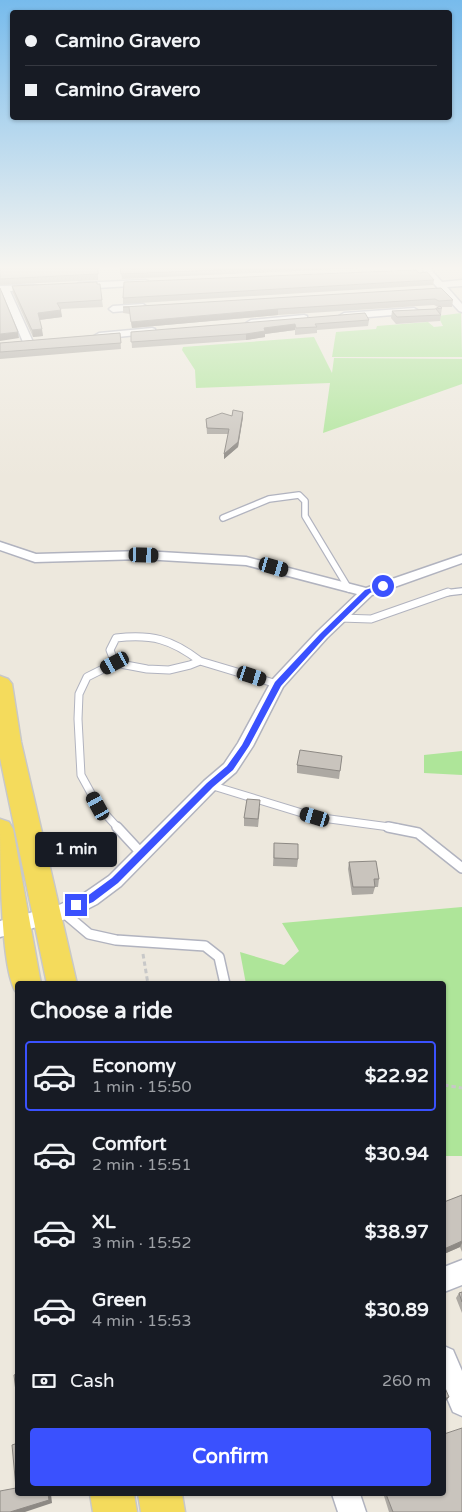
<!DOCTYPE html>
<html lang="en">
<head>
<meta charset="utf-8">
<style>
	:root { --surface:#171b24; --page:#242831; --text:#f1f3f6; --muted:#9ea1a6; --line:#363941; --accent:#3a51fe }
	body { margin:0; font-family:"Varela Round",sans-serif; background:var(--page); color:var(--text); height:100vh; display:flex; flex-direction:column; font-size:19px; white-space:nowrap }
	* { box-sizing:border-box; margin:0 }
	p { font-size:16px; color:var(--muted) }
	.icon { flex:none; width:28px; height:28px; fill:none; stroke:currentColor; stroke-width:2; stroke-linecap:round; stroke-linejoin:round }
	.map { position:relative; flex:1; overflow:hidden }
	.drawer { position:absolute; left:15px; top:981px; width:431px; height:515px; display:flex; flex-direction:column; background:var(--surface); border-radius:5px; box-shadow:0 1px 4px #0004 }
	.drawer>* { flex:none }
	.top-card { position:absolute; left:10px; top:10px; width:442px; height:110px; border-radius:5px; box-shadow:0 1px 4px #0004; display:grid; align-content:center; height:110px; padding:0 15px; background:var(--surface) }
	.end { position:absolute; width:22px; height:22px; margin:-11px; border:6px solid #3a51fe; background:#fff; box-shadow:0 0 0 2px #fff }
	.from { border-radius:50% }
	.bubble { position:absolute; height:35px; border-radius:5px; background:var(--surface); box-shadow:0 1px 4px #0004; font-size:16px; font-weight:800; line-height:35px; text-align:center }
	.car { position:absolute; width:15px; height:30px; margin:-15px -8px; border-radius:6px; box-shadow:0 0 4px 1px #0007; background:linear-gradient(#222 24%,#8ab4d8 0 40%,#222 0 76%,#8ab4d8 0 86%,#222 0) }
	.top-card b { display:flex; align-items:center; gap:18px; height:48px; font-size:19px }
	.top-card b+b { border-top:1px solid var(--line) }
	.top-card i { width:12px; height:12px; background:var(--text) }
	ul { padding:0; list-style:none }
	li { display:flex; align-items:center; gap:15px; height:70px; margin:0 10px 8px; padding:0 5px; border:2px solid transparent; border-radius:5px }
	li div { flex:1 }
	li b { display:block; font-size:19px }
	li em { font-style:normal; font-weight:800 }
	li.selected { border-color:var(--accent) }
	li>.icon { width:45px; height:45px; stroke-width:1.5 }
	h2 { padding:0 15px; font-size:22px; line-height:60px }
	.pay { display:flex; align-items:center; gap:12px; height:55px; padding:0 15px; font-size:19px }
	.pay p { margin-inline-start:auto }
	.primary-button { display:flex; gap:10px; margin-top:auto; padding:10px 15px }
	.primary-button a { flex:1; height:58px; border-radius:5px; background:var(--accent); color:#fff; font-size:20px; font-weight:800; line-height:58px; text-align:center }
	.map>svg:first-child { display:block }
	.green { fill:#aee599 }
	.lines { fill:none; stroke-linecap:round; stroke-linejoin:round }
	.lane-far2-casing { stroke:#b1b3bf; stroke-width:8 }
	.lane-far1-casing { stroke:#b1b3bf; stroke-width:9 }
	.lane-casing { stroke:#b1b3bf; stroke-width:12 }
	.street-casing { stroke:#b1b3bf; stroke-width:3 }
	.primary-casing { stroke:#c8c8c8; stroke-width:3 }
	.path { stroke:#c8c8c8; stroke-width:3; stroke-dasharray:4.5 3; stroke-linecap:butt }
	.lane-far2 { stroke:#fff; stroke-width:5.5 }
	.lane-far1 { stroke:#fff; stroke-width:7 }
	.lane { stroke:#fff; stroke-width:9 }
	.street { fill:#fff; fill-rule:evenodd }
	.primary { fill:#f4db5c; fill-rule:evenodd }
	.wall { fill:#ada9a3 }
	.shaded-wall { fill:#8d8984 }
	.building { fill:#c9c4bd; stroke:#8d8984 }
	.route { fill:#3a51fe }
</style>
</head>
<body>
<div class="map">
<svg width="462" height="1512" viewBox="0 0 462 1512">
	<rect width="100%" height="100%" fill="#ede8dd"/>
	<path class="green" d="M461,313l1,44h-130l4,-25 40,-3 1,-3 51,-4 6,5 9,-1 -5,-10z
		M314,337l18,36 2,-15 128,1v25l-139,49 7,-50 -134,5 -1,-18 -13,-20 1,-3z
		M462,751v24l-38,-2v-18z
		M462,907v249h-18v-172h-198l-6,-32 44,13 15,-14 -17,-28z"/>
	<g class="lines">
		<defs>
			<path id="lane-far2" d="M223,518l46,-19 30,-4 6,6v15l44,73
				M445,593l17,-2"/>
			<path id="lane-far1" d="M340,618l31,1 77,-27
				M115,663l-5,-13 6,-12c36,-4 55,1 84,23
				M210,785l105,32 82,11
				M118,828l-20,-22 -17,-31 -3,-56 1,-25 8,-17 28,-14 32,6 22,1 21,-5 10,-4 77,23"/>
			<path id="lane" d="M117,827l25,27
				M388,827l30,6 44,35
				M63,912l26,22 27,6 89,6 14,11 6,27"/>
			<path id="street" d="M422,266h8l2,5 10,11 20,-2v6l-15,1 15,17v8l-3,-1 -34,-37z
				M145,280l3,1v4l-69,4 -4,-3 4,-3z
				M35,285l3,1v4l-28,1 23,51 -5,3 -5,-3 -21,-50h-2v-6z
				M143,304l4,3 -1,2 -33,3 -4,-3 4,-3z
				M414,308l5,3 -2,2 -73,6 -5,-3 5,-3z
				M304,315l3,1v4l-56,6 -5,-3 5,-3z
				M152,328l3,1v4l-56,6 -5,-3 5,-3z
				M0,542l36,12 107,-3 103,6 120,31 96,-33v8l-90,32 -45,43 -44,49 -30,59 -17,26 -20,17 -95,97 -24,18 -27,14 -70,19v-16l59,-16 24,-11 26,-18 95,-95 20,-17 14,-21 34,-63 45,-48 40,-38 -111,-29 -103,-6 -108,3 -35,-12z
				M462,1260v25l-18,7v-25z
				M444,1346l9,4 9,21v45l-9,-4 -9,-21z
				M332,1494h28l6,18h-28z"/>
			<path id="primary" d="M0,676l8,3 4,5 9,58 56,242h-30l-47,-226z
				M0,819l9,3 4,7 28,155h-23v10c-18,-14 -18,-147 -18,-175z
				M90,1494h44l3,18h-44z
				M138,1494h44l3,18h-44z"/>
		</defs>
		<use href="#lane-far2" class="lane-far2-casing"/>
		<use href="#lane-far1" class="lane-far1-casing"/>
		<use href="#lane" class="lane-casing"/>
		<use href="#street" class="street-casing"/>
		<use href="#primary" class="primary-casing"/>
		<path class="path" d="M143,954l5,30
			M444,1085l18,3"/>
		<use href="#lane-far2" class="lane-far2"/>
		<use href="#lane-far1" class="lane-far1"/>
		<use href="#lane" class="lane"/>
		<use href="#street" class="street"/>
		<use href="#primary" class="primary"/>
	</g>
	<path class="wall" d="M0,266l66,2 32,-2v14l-98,5z
		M120,266h12v2h81l22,-1v-1h171l-284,13z
		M434,280l-1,5 -310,19v-6z
		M97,284l5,16 1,7 -43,2 2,8 -23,3 4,16 -10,1 -20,-44 -1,-7z
		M441,288l12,12 -1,7h-11l1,1 -2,13 -44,3 -5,-6 1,-7 43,-2 3,-2 -4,-2 -156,10 -146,13 -2,-14 -7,-1v-6z
		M369,320l-1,6 -51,4v3l-22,2v-5l-30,4v3l-19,3 -114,8 -1,-16z
		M120,333l1,16 -121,10v-16z
		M232,416l11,1 -5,30 -14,12 4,-25h-21l-1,-15z
		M342,756l-3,23 -42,-6v-8z
		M260,808l-2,19 -14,-1v-8z
		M274,843l24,16 -1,8 -24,-1z
		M349,862l30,17 -1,8h-3l-2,7 -21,1 -4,-26z
		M462,1195v57l-2,-5 -16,7v-52z
		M462,1292v21l-6,-15 3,-5z
		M386,1494l76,18h-73l-5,-16z"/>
	<path class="shaded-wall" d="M278,309v6l-146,13 -1,-6z
		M61,310l1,7 -23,3 -1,-7z
		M295,324v6l-30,4v3l-19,3v-6l18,-6z
		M42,329l1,7 -10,1 -1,-7z
		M18,332l1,6 -19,3v-7z
		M243,412v5l-5,30 -14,12v-5z
		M462,1241v2l-2,4 -16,7v-5z
		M449,1397l-3,4 -2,1v-3z
		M48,1494h3l1,9 -27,9h-15z"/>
	<path class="building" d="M0,266h66v2l7,-2h25v8l-98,5z
		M120,266h12v3l46,-3h35v2l22,-1v-1h78l-192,8z
		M416,270l3,3 8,-1 7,8 -311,18 1,-16z
		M97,282v2h3l2,16 -45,3 4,7 -23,3 4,16 -10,1 -20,-44z
		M0,288l18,44 -18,2z
		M441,288l12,12 -14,1 -4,-2 -157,10 -147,13 -2,-15h-6z
		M440,306l2,2 -6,1 5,6 -44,2 -5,-6 43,-2z
		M365,313l4,7 -54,4 2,3 -21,1 -1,-4 -31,4 1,3 -19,3 -115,8v-10z
		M120,333l1,10 -121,9v-9z
		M233,410l10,2 -5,30 -14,12 5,-25 -22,-1 -1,-9 16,-6 10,3z
		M300,750l42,6 -2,15 -43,-6z
		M247,799l13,1 -2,19 -14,-1z
		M274,843l24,1v15l-24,-1z
		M376,861l3,18h-5l1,8h-22l-4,-25z
		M462,1195v46l-18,8v-47z
		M462,1292v10l-3,-9z
		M18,1373v27h-1l-3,-25z
		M445,1379v9l4,9 -5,2v-19z
		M462,1428v84h-69l-7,-18h58v-60z
		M18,1443v51h30l1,6 -39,12h-10v-21l16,-3 -4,-43z"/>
	<linearGradient id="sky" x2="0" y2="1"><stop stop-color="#77bbec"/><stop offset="0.56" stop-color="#f7f5f0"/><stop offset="1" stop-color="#f7f5f0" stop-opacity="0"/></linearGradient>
	<rect width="462" height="478" fill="url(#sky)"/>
	<path class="route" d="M381,585l5,1 -16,7 -45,44 -44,49 -32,60 -16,24 -20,17 -95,96 -25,19 -17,7 -3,-1v-5l13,-6 26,-19 95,-95 20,-17 15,-21 33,-63 45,-48 45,-44z"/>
</svg>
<i class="end from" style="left:383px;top:586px"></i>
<i class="end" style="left:76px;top:905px"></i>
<div class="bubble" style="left:35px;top:832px;width:82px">1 min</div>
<i class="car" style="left:144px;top:555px;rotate:92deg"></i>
<i class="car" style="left:274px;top:567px;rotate:106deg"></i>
<i class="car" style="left:115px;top:663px;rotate:242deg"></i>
<i class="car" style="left:252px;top:676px;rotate:108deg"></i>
<i class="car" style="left:98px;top:806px;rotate:331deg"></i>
<i class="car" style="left:315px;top:817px;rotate:287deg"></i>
<div class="top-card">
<b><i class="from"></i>Camino Gravero</b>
<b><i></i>Camino Gravero</b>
</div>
<section class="drawer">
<h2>Choose a ride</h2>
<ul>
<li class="selected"><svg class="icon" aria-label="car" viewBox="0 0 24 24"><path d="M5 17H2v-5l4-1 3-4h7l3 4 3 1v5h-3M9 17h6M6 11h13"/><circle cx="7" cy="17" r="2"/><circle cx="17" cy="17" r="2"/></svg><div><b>Economy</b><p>1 min · 15:50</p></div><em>$22.92</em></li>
<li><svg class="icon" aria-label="car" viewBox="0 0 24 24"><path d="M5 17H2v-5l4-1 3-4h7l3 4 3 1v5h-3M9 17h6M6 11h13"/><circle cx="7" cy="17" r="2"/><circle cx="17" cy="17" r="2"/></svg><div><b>Comfort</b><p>2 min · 15:51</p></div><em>$30.94</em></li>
<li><svg class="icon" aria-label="car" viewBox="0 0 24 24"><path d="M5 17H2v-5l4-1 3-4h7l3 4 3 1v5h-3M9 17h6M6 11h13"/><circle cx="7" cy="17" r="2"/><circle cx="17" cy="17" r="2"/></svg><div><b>XL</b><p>3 min · 15:52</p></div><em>$38.97</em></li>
<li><svg class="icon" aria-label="car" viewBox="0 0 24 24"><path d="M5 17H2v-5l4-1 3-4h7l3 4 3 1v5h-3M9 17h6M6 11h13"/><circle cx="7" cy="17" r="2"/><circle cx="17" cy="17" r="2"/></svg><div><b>Green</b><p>4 min · 15:53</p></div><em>$30.89</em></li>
</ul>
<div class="pay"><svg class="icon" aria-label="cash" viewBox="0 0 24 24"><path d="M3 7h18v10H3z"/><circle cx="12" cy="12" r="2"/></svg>Cash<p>260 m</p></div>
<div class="primary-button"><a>Confirm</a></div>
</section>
</div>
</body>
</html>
